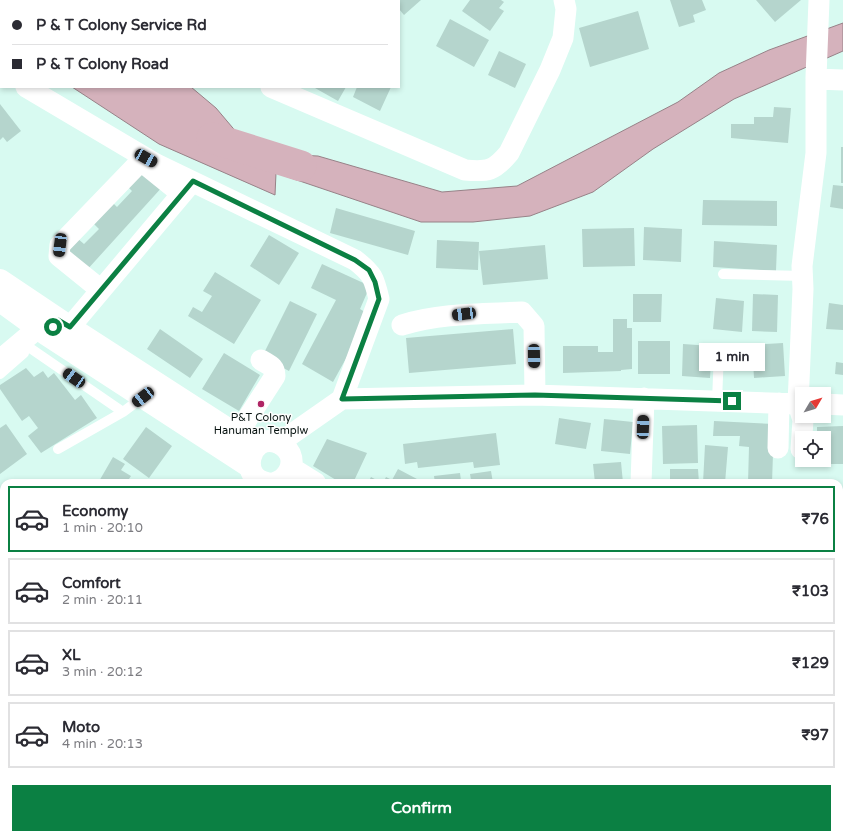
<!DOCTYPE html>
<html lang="en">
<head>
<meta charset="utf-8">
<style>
	:root { --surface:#fff; --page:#f2f2f3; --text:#2b2b33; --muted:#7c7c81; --line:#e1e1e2; --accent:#0b8043 }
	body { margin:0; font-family:"Varela Round",sans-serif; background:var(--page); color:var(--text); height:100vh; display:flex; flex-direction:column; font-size:15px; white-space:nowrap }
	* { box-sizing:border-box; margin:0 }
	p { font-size:13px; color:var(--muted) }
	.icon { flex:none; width:22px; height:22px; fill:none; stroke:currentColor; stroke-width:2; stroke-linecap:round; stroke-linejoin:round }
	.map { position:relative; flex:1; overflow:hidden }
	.panel { position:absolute; left:0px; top:479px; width:843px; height:360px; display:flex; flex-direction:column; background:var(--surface); border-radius:12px 12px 0 0; box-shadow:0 2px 6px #0003 }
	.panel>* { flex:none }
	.guide { position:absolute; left:0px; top:0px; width:400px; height:88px; box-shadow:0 2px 6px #0003; display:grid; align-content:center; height:88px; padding:0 12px; background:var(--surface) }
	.needle { width:26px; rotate:52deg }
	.tools { position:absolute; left:795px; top:387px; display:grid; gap:8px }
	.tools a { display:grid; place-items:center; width:36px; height:36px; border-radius:0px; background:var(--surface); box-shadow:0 2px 6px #0003; font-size:20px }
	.end { position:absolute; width:18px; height:18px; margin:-9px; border:5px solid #0b8043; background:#fff; box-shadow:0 0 0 2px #fff }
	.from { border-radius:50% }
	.bubble { position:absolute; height:28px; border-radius:0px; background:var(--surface); box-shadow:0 2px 6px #0003; font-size:13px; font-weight:700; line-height:28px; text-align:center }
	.car { position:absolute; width:12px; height:24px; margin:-12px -6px; border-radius:5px; box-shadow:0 0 3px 1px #0007; background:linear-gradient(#222 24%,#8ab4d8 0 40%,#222 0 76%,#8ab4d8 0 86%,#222 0) }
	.guide b { display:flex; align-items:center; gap:14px; height:38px; font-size:15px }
	.guide b+b { border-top:1px solid var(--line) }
	.guide i { width:10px; height:10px; background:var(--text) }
	ul { padding:7px 0 0; list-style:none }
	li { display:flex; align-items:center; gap:12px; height:66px; margin:0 8px 6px; padding:0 4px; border:2px solid var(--line); border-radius:0px }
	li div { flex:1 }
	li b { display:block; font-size:15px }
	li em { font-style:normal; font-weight:700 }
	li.on { border-color:var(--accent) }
	li>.icon { width:36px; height:36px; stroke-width:1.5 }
	.cta { display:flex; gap:8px; margin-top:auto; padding:8px 12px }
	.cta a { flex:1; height:46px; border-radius:0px; background:var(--accent); color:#fff; font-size:16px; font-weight:700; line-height:46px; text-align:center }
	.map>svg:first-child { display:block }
	.water { fill:#d5b2bc; stroke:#978288 }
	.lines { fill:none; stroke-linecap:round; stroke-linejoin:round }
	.river { stroke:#d5b2bc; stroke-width:31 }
	.building { fill:#b5d5cd }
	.service { stroke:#fff; stroke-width:10 }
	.minor { stroke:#fff; stroke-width:21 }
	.tertiary { stroke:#fff; stroke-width:22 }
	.route { stroke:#0b8043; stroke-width:5 }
	.poi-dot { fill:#af2564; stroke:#fefefe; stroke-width:1.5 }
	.labels { text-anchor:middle; stroke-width:3; stroke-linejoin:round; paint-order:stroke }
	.poi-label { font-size:11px; fill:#071210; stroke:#fefefe }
</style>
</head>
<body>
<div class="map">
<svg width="843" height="839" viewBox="0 0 843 839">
	<rect width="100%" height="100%" fill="#d8faf1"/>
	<path class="water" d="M843,23v28l-109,48 -81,50 -60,43 -63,24 -57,6h-52l-145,-49 -1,22 -116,-51 -87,-57h119l25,21 38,45 64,3 124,36 75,-6 161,-84 41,-29 50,-23z"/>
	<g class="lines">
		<path class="river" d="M212,138l89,28"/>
	</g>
	<path class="building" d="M399,0h22l-17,15 -5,-6z
		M470,0h31l3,2 -5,6 5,3 -14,20 -28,-20z
		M670,0h32l4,10 -13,5 2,7 -16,5z
		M756,0h45l-26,22z
		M638,11l11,38 -59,18 -11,-39z
		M450,19l39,21 -15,27 -38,-21z
		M499,51l27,13 -11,24 -27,-13z
		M316,87h30l-8,14 -23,-13z
		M357,87h34l-11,24 -27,-14z
		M0,104l21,27 -14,11 -4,-5 -3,3z
		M774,107l17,1 -3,35 -57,-5v-14h23v-7h19z
		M841,147h2v36h-2z
		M142,168l22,17 -78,86 -23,-19 14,-14 7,6 15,-15 -7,-7 19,-21 6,6 15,-16 -6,-6z
		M833,185l10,1v23l-13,-2z
		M703,200l74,1v25l-75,-1z
		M336,208l79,23 -7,24 -78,-22z
		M644,227l38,2 -1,33 -38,-2z
		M634,228l1,38 -52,1 -1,-38z
		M269,235l30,18 -20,32 -29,-19z
		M437,240l42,2 -1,28 -42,-2z
		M714,241l63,4 -1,26 -63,-4z
		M545,245l3,34 -65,6 -4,-34z
		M322,264l48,22 -10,23 10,6 -37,67 -31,-18 34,-64 -25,-12z
		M215,272l46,28 -27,44 -46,-28 5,-9 9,5 10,-16 -9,-5z
		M633,294h29l-1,28h-28z
		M753,294l25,1 -1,37 -25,-1z
		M716,298l28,3 -2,31 -29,-3z
		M290,301l27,13 -28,57 -27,-14z
		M829,303l14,2v25l-17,-1z
		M613,319h14v9h5v41l-11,1v1l-58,2v-27h35v6h15z
		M160,329l43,30 -13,19 -43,-29z
		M513,329l3,35 -107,9 -3,-35z
		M638,341h32v33h-32z
		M783,343l2,33 -31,2 -2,-33z
		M683,344l29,2 -2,32 -28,-2z
		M224,353l36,22 -21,36 -37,-22z
		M836,362l7,1v12l-8,-1z
		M26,368l8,9 9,-6 5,7 6,-5 21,27 6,-5 16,23 -56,35 -13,-17 10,-8 -9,-12 -7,5 -22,-32v-4z
		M559,418l32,5 -5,26 -31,-5z
		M604,419l29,3 -3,32 -29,-3z
		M714,421l60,3 -2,59h-24l1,-36 -10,-1 1,-10h-27z
		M6,424l21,30 -27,20v-46z
		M697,425l1,38 -35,1 -1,-38z
		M843,426v38h-25v-4h6v-22h-7v-11z
		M146,427l26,19 -23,32 -26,-19z
		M496,433l4,32 -26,3 -1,-6 -55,6 -1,-6 -12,2 -2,-20z
		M327,439l40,14 -14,30h-12l-28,-17z
		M705,445l23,2 -3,36h-22z
		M113,457l12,7 -4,6 10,6 -2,3 6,4h-37z
		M621,462l2,21h-28l-2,-19z
		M398,469l19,10 -2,4h-32l3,-6 6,3z
		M670,469h28l1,14h-29z
		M491,471l2,12h-58l-1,-7 26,-3 1,8 10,-1 -1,-6z
		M371,477l11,6h-14z
		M4,522v47l-4,2v-47z
		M0,625l4,25v127h-4z
		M839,626l4,6v6l-4,3z
		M843,666v37l-4,2v-38z
		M839,740l4,8v8l-4,2z
		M843,808v26l-4,-2v-16z
		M108,835l1,4h-21v-1z
		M119,835h22l1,4h-22z
		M184,835h36l-2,4h-36z
		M300,835h26l-2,4h-17z
		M738,835h56l-4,4h-57z"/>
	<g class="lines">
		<path class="service" d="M723,274l80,2
			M30,348l93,64
			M0,374l24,-21
			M717,401l2,-49
			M58,449l65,-37 20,-15"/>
		<path class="minor" d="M0,71l1,1
			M816,79l27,1
			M26,87l130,77 199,96c18,14 19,18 24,39l-37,100
			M271,87l194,83c23,2 29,1 44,-17l41,-83 13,-32 3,-29 -2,-9
			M101,290l-42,-34 1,-11 78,-81 8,1 36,29
			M402,325c38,-12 80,-11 120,-13l12,14 1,69
			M70,327l121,-144
			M0,360l38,-32
			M824,404l19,1
			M237,435l38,-59c0,-10 -6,-11 -14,-16
			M280,444l9,-8 53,-37 193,-4 267,9
			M778,448l1,-45
			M801,449l2,-29 -5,-16 5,-115 -1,-23 14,-113v-76l3,-77
			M641,483l3,-85
			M839,525l4,5
			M839,552l4,-4
			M0,586h4
			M839,601l4,6
			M2,839l2,-5
			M159,839l3,-4
			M722,839l5,-4"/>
		<path class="tertiary" d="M43,1l1,-1
			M0,40l1,-1
			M0,280l79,53 177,114
			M0,301l47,34 203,132
			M291,468l24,15
			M267,483c-29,-5 -18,-49 9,-41 6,2 11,6 14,12 5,12 -3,25 -15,29
			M589,835l1,4
			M607,835l1,4"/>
	</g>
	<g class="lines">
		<path class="route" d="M53,327l5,-7 12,7 123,-146 162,79 14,10 6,12 4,17 -37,100 193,-4 197,6"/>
	</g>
	<circle class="poi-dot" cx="261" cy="404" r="4"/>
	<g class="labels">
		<g class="poi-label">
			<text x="261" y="421">P&amp;T Colony<tspan x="261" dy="13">Hanuman Templw</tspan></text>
		</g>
	</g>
</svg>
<div class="tools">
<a><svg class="needle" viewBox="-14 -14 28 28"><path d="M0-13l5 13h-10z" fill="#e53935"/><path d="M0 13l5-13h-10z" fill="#7c7c81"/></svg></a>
<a><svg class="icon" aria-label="locate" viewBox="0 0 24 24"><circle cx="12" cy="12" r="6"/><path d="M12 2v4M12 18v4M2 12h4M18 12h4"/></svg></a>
</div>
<i class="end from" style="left:53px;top:327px"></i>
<i class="end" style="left:732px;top:401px"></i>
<div class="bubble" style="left:699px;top:343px;width:66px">1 min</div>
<i class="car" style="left:146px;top:158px;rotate:119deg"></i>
<i class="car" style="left:60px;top:245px;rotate:187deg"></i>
<i class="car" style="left:464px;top:314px;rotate:263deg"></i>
<i class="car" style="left:534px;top:356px;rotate:179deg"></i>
<i class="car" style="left:74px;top:378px;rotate:305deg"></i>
<i class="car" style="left:143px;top:397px;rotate:232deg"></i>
<i class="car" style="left:643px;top:427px;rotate:2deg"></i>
<div class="guide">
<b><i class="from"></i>P &amp; T Colony Service Rd</b>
<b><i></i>P &amp; T Colony Road</b>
</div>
<section class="panel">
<ul>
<li class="on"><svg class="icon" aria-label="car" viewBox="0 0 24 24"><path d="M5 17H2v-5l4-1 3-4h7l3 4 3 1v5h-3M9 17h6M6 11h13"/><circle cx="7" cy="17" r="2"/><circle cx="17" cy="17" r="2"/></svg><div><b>Economy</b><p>1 min · 20:10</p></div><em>₹76</em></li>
<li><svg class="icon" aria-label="car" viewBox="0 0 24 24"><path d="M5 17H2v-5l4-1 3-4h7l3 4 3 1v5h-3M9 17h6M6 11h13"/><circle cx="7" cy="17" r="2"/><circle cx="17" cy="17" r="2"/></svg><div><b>Comfort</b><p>2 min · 20:11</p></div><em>₹103</em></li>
<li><svg class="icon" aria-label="car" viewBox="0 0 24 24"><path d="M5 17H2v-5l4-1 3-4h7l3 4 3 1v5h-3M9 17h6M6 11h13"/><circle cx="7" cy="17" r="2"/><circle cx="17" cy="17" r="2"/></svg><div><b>XL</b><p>3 min · 20:12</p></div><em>₹129</em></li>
<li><svg class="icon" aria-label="car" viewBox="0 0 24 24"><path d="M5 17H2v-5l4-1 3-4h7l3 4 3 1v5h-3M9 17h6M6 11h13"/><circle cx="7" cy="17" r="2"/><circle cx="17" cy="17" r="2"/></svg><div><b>Moto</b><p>4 min · 20:13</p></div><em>₹97</em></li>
</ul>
<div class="cta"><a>Confirm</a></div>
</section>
</div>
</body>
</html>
